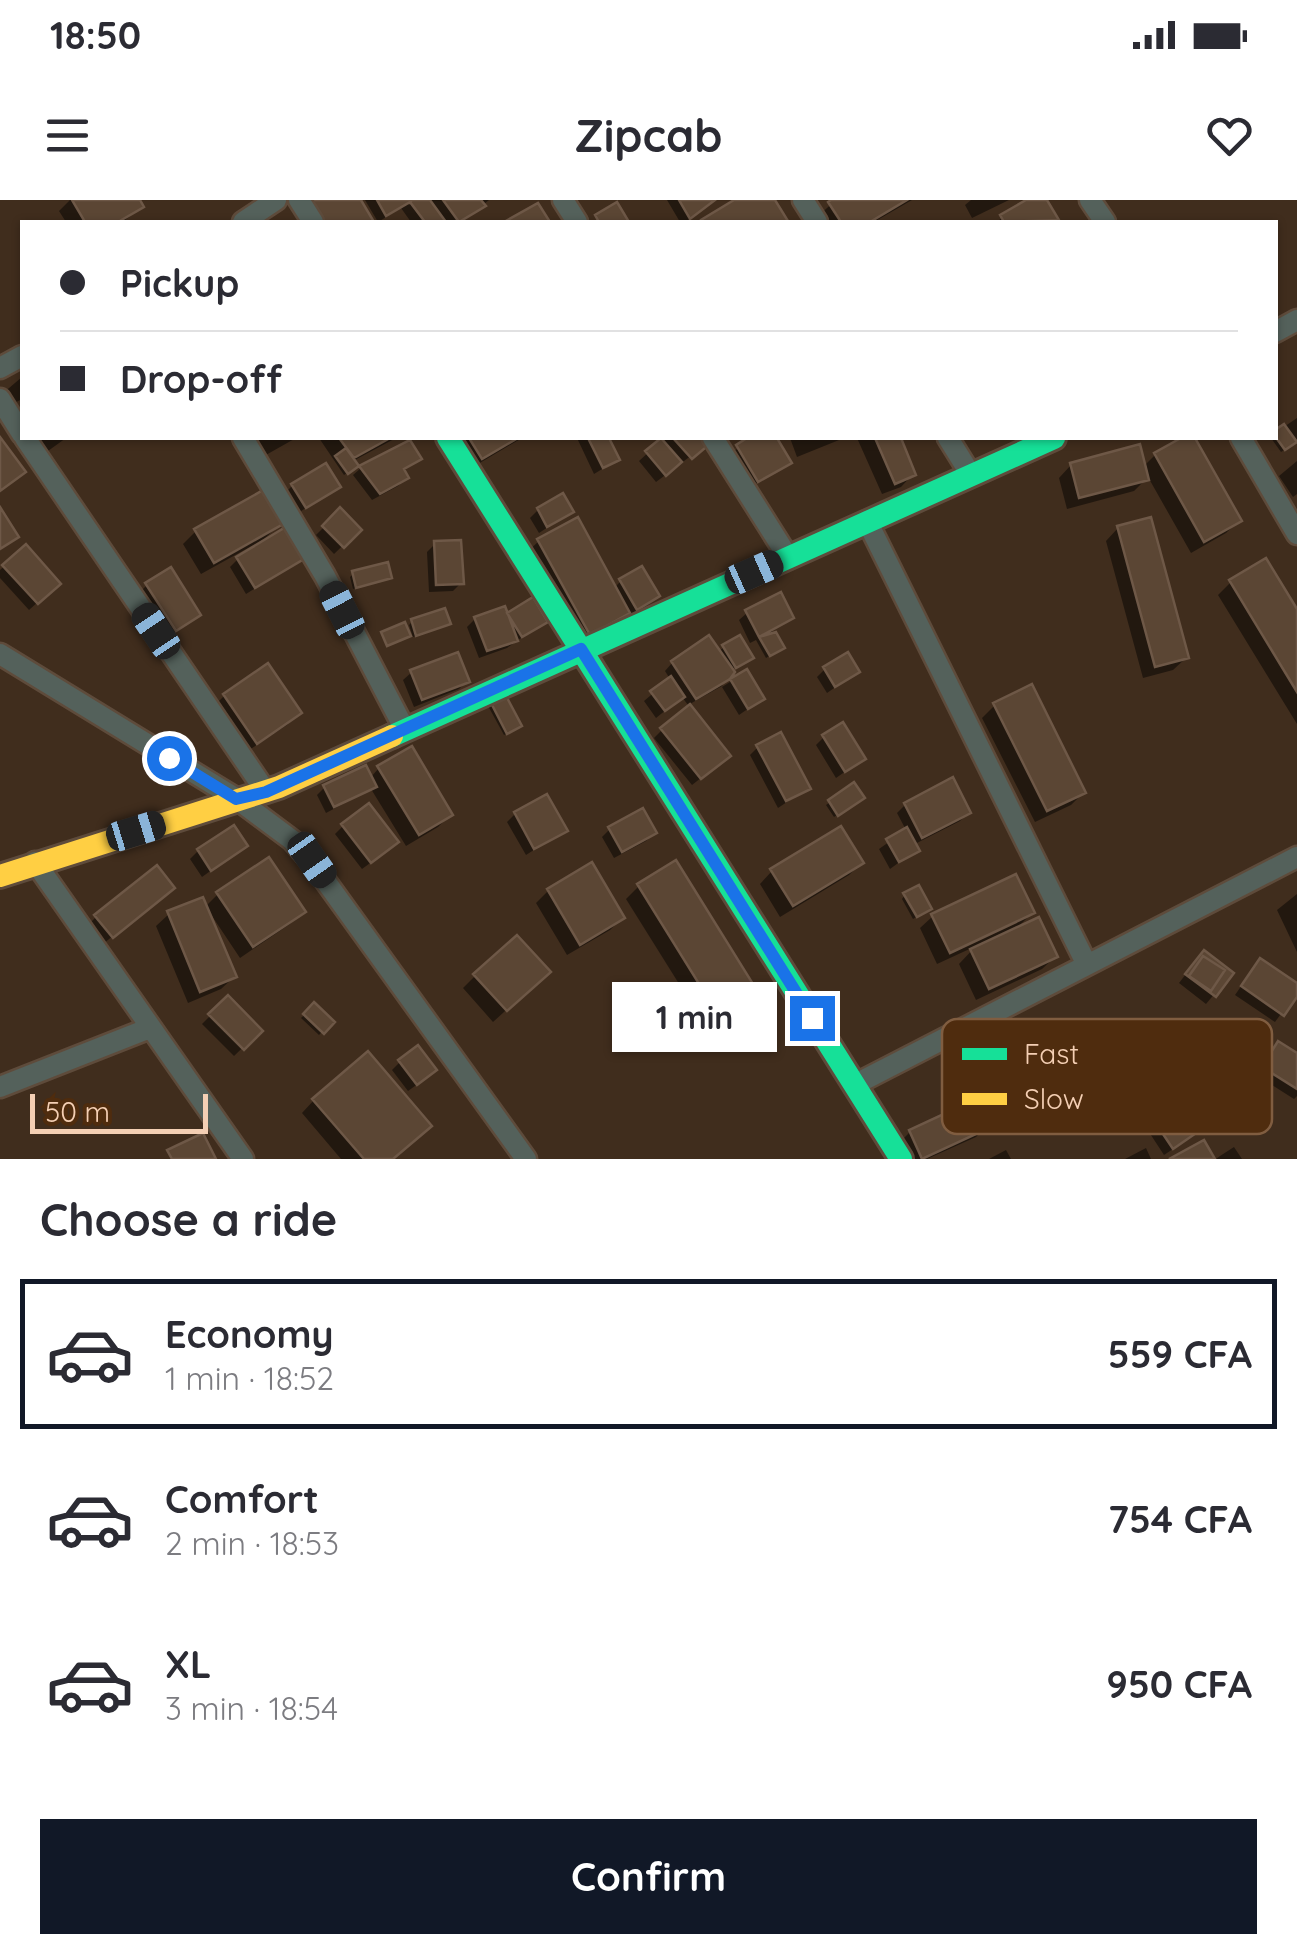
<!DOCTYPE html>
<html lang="en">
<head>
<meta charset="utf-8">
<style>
	:root { --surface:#fff; --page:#f7f7f7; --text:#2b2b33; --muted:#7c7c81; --line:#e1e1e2; --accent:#111827 }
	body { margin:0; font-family:Quicksand,sans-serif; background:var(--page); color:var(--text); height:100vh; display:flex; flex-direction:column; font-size:38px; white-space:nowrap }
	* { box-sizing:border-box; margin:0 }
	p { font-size:32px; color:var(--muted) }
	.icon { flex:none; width:55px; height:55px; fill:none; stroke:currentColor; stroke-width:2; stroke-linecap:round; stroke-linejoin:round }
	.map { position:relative; height:959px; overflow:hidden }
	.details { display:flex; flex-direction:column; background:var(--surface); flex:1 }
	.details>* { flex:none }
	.top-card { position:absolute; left:20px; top:20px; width:1258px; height:220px; border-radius:0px; box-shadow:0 2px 8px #0004; display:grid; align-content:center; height:220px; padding:0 40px; background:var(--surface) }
	.scale { position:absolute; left:30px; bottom:25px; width:178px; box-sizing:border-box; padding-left:10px; border:5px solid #f4cfb4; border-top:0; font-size:28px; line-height:35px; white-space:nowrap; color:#f4cfb4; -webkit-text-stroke:8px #4f2c0e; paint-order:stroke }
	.end { position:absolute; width:45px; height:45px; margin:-22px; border:12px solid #1a73e8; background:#fff; box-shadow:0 0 0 5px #fff }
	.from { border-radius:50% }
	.bubble { position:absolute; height:70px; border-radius:0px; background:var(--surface); box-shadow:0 2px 8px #0004; font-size:32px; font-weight:700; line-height:70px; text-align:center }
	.car { position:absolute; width:30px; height:60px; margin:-30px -15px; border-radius:12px; box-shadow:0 0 8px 2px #0007; background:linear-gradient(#222 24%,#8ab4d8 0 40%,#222 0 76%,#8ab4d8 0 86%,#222 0) }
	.top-card b { display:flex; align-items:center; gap:35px; height:95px; font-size:38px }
	.top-card b+b { border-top:2px solid var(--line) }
	.top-card i { width:25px; height:25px; background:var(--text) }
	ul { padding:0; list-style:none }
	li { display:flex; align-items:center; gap:30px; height:150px; margin:0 20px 15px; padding:0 20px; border:5px solid transparent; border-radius:0px }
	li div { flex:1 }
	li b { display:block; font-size:38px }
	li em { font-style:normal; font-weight:700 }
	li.on { border-color:var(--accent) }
	li>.icon { width:90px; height:90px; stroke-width:1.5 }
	h2 { padding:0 40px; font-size:45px; line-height:120px }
	.action { display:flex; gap:20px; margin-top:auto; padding:20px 40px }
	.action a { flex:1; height:115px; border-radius:0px; background:var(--accent); color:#fff; font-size:40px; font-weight:700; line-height:115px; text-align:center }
	.status { display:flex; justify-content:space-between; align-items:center; height:70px; padding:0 50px; background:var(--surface); direction:ltr }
	.status svg { height:28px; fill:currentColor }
	header { display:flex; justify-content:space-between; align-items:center; height:130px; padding:0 40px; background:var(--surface); font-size:45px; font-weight:700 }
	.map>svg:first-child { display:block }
	.shadow { fill:#0007 }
	.building { fill:#5b4634; stroke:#6e5847; stroke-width:2.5 }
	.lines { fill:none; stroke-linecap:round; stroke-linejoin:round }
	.street-casing { stroke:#5e4b3b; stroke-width:25 }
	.fast-casing { stroke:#5e4b3b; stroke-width:28 }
	.slow-casing { stroke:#5e4b3b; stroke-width:28 }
	.street { stroke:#54615b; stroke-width:20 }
	.fast { stroke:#16e098; stroke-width:22 }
	.slow { stroke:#ffcf43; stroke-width:22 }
	.route { stroke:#1a73e8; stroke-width:12 }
	.key { fill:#4f2c0e; stroke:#805d40; stroke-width:2.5 }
	.key-label { font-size:28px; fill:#f4cfb4 }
</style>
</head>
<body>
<div class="status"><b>18:50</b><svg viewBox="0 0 49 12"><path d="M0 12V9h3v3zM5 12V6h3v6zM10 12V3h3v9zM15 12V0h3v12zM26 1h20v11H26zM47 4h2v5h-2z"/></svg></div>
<header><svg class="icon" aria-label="menu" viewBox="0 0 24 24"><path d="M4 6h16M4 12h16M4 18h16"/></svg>Zipcab<svg class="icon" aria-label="heart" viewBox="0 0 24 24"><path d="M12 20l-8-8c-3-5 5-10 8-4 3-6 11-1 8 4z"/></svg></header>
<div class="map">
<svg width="1297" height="959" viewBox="0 0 1297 959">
	<rect width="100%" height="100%" fill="#402d1d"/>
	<path class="shadow" d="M70,0h67l4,7 -18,15h-57l-7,-11z
		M365,0h41l3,5 7,-5h73l-27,22h-51l-10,-14 -23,14z
		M667,0h46l-25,20 2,2h-10z
		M738,0h34l12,20 -82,2z
		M836,0h76l-38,22h-53l-3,-6z
		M971,0h38l-37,18 -7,-13z
		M1031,0h13l12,20 -3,2h-57z
		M22,177v22l-13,7 -7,-12z
		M1297,218v24l-16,10 -10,-14h4v-5z
		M39,238h27l-18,13z
		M242,238h54l-39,22z
		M319,238h77l-43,23 4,5 -13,9z
		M449,238h73l-54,32z
		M577,238h30l10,22 -23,14z
		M660,238h43l5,5 -52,39 -17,-21 23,-21z
		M752,238h22l15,24 -40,26 -20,-33z
		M790,238h54l-47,19z
		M857,238h41l15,36 -12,13 -19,7z
		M1186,238h6l46,83 -12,12 -35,20 -43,-76 -14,14 -67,18 -8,-31 12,-13 72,2 12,-12z
		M418,259l-16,12 4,7 -8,8 -26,14 -19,-25 8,-7z
		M1297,261v33l-4,3 -14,-21z
		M292,286h45l-40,28 -13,-20z
		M538,310l33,2 -32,21 -9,-15z
		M340,311l19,19 -25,24 -18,-19z
		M282,322l-18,17 -63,35 -18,-30 13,-13z
		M1118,328l68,130 -13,12 -30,8 -37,-137z
		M539,341l75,47 7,-7 36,15 -8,8 -72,42 -51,-93z
		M435,344l26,39 -8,8 -24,1 -2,-40z
		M26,347l32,37 -29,26 -29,-32v-8z
		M238,359h63l-55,35 -16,-27z
		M353,374l37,3 -37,12 -3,-12z
		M1231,382l66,31v111l-79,-129z
		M147,385l51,30 -31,22 -28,-44z
		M532,401l13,20 -38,27 -28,10 -12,-31 8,-8 31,-3z
		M747,413l44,5 -19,13 10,16 -3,3 -13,8 -10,-18 -6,3 -11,-23z
		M412,422l36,2 -35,13 -4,-12z
		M724,447l23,14 -17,9 -8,16 -34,19 -6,-8 -26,21 -12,-17 26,-22 -5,-8 7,-8 46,-11z
		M825,469l32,3 -30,21 -10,-16z
		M412,472l55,9 -8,8 -45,18 -11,-27z
		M746,472l16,27 -23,16 -17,-28z
		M224,496l75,17 -12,12 -44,29 -31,-46z
		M491,501l24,28 -11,6 -17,-31z
		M995,505l88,88 -12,12 -36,17 -53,-104z
		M662,530l58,33 -28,22 -38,-47z
		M824,537l39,22 -27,19 -20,-33z
		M758,547l50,41 -30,20 -28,-53z
		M379,568l71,47 -12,12 -32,19 -35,-57 -45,24 -9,-18 8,-8 45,-9z
		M853,586l5,15 -24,16 -8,-12z
		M905,605l63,8 -8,8 -47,24 3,5 -26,19 -11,-20 27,-19 -9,-17z
		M515,614l50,16 -39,25 -19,-33z
		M343,626l45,24 -26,19 -27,-35z
		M610,629l44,4 -8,8 -32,17 -12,-21z
		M245,646l-43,31 -12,-18 8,-8z
		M861,663l-12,12 -69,42 -20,-33 12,-13z
		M591,666l31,52 -12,12 -43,25 -31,-52 12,-12z
		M639,686l111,98 -12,12 -37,23 -75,-120z
		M218,694l85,18 -13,12 -50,34 -30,-45 -2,1 26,63 -13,12 -33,14 -32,-77 13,-12 36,-7z
		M1297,694v58l-20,-42z
		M163,695l-60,49 -15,-19 8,-8z
		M905,695l21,16 -13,8 -11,-20z
		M1032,713l-18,18 41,26 -13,12 -66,31 -17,-36 17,-18 -39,18 -17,-36 13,-12z
		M1196,761l35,13 -25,30 -27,-21z
		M1253,769l44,17v6l-22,30 -40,-27z
		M475,776l60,8 -42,38 -30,-34z
		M228,798l32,33 -26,25 -32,-32z
		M314,806l17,16 -12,13 -18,-17z
		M1278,844l19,12v40l-3,3 -38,-24z
		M400,862l26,16 -18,13 -16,-21z
		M1052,886l12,30 -8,8 -26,11 -13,-29 8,-8z
		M314,900l78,59h-51l-39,-46z
		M1155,921l36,16 -27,18 -17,-26z
		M984,929l-8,8 -49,22h-16l-9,-19 8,-8z
		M1234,947l8,12h-26l4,-3z
		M1146,948l5,11h-26z
		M1006,950l5,9h-22z"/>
	<path class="building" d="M72,0h68l4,7 -26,15h-33z
		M311,0h50l13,22h-50z
		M377,0h32l1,2 -24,14z
		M412,0h18l16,22h-21l-15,-20z
		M443,0h38l5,6 -27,16z
		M679,0h36l-25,19z
		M734,0h41l13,21 -86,1 -1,-2z
		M831,0h76l-37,22h-29l-13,-20z
		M1026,0h21l12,20 -55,2 -4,-7z
		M617,2l12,20h-30l-4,-7z
		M538,3l12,19h-46z
		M1284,224l13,18 -12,8 -10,-14v-6z
		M0,237l26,35 -26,19z
		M339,238h51l-36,20z
		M469,238h49l-36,21z
		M588,238h21l11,22 -17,8z
		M661,238l21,24 -16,14 -21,-25z
		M673,238h33l5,5 -19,16z
		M747,238h30l15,25 -34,19 -22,-37z
		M875,238h26l15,37 -21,9z
		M1181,238h14l47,83 -38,21 -50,-89z
		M410,240l12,19 -18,10 5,9 -29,16 -21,-28z
		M1140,244l9,36 -70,18 -9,-35z
		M346,248l13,18 -11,8 -13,-18z
		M326,263l15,24 -35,21 -15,-24z
		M265,289l20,34 -71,40 -20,-34z
		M563,293l11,19 -27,15 -10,-19z
		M0,307l19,30 -19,12z
		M340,307l22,23 -18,18 -22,-22z
		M578,317l52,96 -40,22 -53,-96z
		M1151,317l38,141 -34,9 -38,-141z
		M284,328l20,31 -49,29 -19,-31z
		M461,340l3,44 -28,1 -2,-44z
		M26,344l35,40 -23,20 -36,-39z
		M1266,358l31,51v83l-68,-112z
		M388,362l4,16 -36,10 -4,-17z
		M642,366l18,30 -23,14 -18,-31z
		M171,367l30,48 -25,16 -31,-48z
		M781,392l13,26 -35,19 -14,-27z
		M533,397l15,25 -26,15 -15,-24z
		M505,406l13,35 -31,10 -13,-34z
		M445,408l6,16 -35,12 -5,-17z
		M405,422l6,14 -24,10 -6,-14z
		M776,432l9,16 -15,8 -11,-19z
		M709,435l26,37 -5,7 -34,20 -25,-38z
		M740,435l14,23 -18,10 -14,-23z
		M458,452l12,30 -48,18 -12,-30z
		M848,452l12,20 -25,15 -12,-20z
		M268,463l34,50 -45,31 -34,-50z
		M747,469l18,30 -17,10 -18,-30z
		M671,476l14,21 -20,14 -15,-20z
		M1032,484l54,109 -39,18 -54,-108z
		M504,492l18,34 -15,8 -18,-35z
		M690,504l41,52 -30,23 -41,-51z
		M843,522l23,37 -21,13 -23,-37z
		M781,532l30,57 -25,12 -30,-56z
		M412,546l41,69 -34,20 -42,-69z
		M366,565l11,22 -43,20 -11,-22z
		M953,577l18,36 -49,25 -18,-35z
		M854,582l11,16 -27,18 -10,-16z
		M547,594l21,37 -34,18 -20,-37z
		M369,603l30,39 -28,21 -30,-39z
		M643,608l14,25 -35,19 -14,-25z
		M234,625l14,21 -37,25 -14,-22z
		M841,626l23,37 -71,43 -23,-37z
		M907,627l13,24 -21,11 -13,-23z
		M269,657l37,55 -53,35 -37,-55z
		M676,660l77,124 -39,24 -77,-124z
		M592,662l33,56 -45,27 -33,-56z
		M157,665l18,23 -62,50 -19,-23z
		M1016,674l19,39 -85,40 -19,-39z
		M919,685l13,24 -15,8 -14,-24z
		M203,697l34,80 -37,15 -33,-81z
		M1039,717l19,40 -69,32 -19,-40z
		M517,735l34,37 -44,39 -34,-37z
		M1204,750l30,23 -18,24 -31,-23z
		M1203,756l22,14 -14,21 -22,-15z
		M1260,758l37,25v14l-13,19 -43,-30z
		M228,795l35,36 -19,19 -36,-36z
		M314,802l21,20 -11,12 -21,-20z
		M1278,841l19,12v36l-35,-22z
		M418,845l19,25 -20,15 -19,-25z
		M368,851l64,75 -39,33h-29l-52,-60z
		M974,900l13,29 -65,30 -13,-29z
		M1182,900l20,29 -29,20 -20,-30z
		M203,933l13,26h-44l-5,-9z
		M1204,940l11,19h-46z"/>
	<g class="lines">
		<defs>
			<path id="street" d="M299,0l14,22
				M563,0l14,22
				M803,0l14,22
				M1090,0l15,22
				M243,22l33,-22
				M1275,132l22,-12
				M0,168l22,-12
				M0,199l22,35
				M25,238l241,354
				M243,238l82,138 79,152
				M713,238l75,119
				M948,238l23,37
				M1241,238l56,96
				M867,321l220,444
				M0,454l237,145 55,41 19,21 215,298
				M35,662l208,297
				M854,885l443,-228
				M0,887l150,-59"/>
			<path id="fast" d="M448,238l453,721
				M392,536l662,-298"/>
			<path id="slow" d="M0,676l279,-89 113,-51"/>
		</defs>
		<use href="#street" class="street-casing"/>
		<use href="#fast" class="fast-casing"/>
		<use href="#slow" class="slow-casing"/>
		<use href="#street" class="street"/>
		<use href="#fast" class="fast"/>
		<use href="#slow" class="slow"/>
	</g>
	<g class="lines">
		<path class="route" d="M169,558l67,41 30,-7 315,-143 231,369"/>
	</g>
	<rect x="942" y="819" width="330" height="115" rx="15" class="key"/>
	<rect x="962" y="848" width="45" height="12" fill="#16e098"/>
	<rect x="962" y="893" width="45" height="12" fill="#ffcf43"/>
	<g class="key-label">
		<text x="1024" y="864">Fast</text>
		<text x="1024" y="909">Slow</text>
	</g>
</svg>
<div class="scale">50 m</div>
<i class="end from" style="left:169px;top:558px"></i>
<i class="end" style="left:812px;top:818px"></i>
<div class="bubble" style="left:612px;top:782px;width:165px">1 min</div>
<i class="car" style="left:754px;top:372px;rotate:66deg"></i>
<i class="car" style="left:342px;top:410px;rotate:333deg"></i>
<i class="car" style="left:156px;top:431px;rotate:326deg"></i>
<i class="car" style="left:136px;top:631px;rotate:73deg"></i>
<i class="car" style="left:312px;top:660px;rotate:145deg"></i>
<div class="top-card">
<b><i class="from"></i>Pickup</b>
<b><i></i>Drop-off</b>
</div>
</div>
<section class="details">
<h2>Choose a ride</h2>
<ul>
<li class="on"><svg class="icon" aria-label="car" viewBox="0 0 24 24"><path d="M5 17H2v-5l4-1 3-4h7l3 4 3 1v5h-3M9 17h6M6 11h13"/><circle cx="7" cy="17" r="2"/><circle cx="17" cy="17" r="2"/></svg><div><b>Economy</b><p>1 min · 18:52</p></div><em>559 CFA</em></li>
<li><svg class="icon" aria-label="car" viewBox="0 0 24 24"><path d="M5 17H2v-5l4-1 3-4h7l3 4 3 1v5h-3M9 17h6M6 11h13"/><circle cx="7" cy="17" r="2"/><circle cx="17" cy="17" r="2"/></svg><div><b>Comfort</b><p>2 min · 18:53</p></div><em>754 CFA</em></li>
<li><svg class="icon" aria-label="car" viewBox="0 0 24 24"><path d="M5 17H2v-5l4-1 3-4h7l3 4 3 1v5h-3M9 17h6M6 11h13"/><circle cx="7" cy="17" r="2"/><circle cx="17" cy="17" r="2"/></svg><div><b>XL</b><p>3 min · 18:54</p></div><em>950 CFA</em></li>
</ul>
<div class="action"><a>Confirm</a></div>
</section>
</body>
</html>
